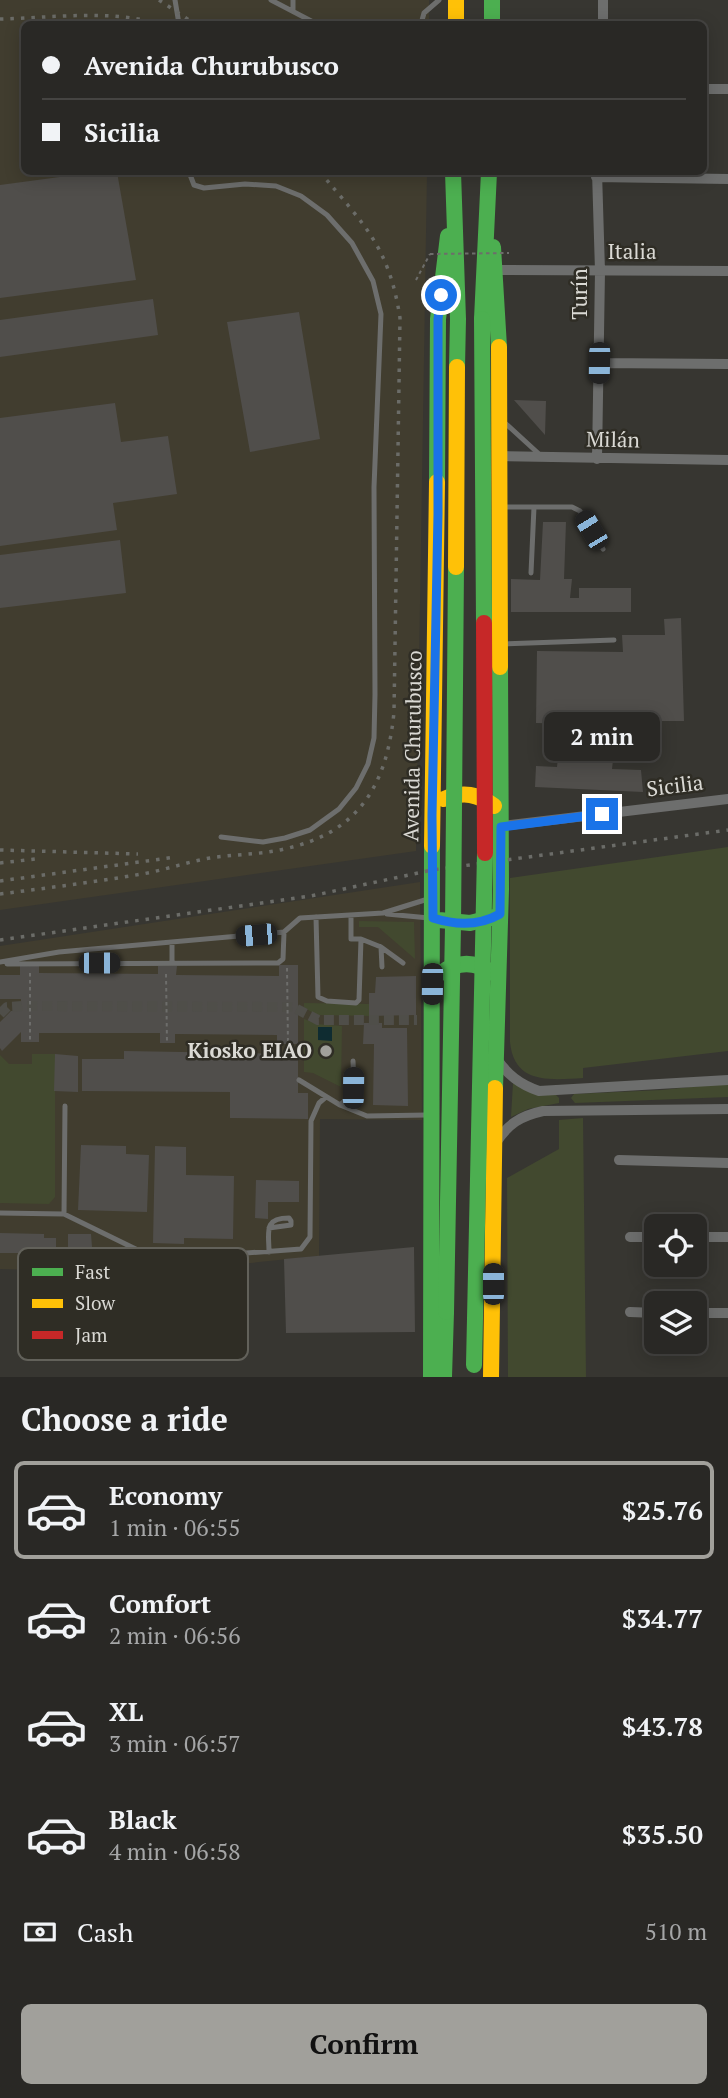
<!DOCTYPE html>
<html lang="en">
<head>
<meta charset="utf-8">
<style>
	:root { --surface:#292825; --page:#353432; --text:#f1f3f6; --muted:#a5a6a7; --line:#454442; --accent:#a1a09b }
	body { margin:0; font-family:"PT Serif",serif; background:var(--page); color:var(--text); height:100vh; display:flex; flex-direction:column; font-size:26px; white-space:nowrap }
	* { box-sizing:border-box; margin:0 }
	p { font-size:23px; color:var(--muted) }
	.icon { flex:none; width:38px; height:38px; fill:none; stroke:currentColor; stroke-width:2; stroke-linecap:round; stroke-linejoin:round }
	.map { position:relative; height:1377px; overflow:hidden }
	.drawer { display:flex; flex-direction:column; background:var(--surface); flex:1 }
	.drawer>* { flex:none }
	.banner { position:absolute; left:21px; top:21px; width:686px; height:154px; border-radius:10px; box-shadow:0 4px 18px #0003,0 0 0 2px var(--line); display:grid; align-content:center; height:154px; padding:0 21px; background:var(--surface) }
	.buttons { position:absolute; left:644px; top:1214px; display:grid; gap:14px }
	.buttons a { display:grid; place-items:center; width:63px; height:63px; border-radius:10px; background:var(--surface); box-shadow:0 4px 18px #0003,0 0 0 2px var(--line); font-size:35px }
	.end { position:absolute; width:32px; height:32px; margin:-16px; border:9px solid #1a73e8; background:#fff; box-shadow:0 0 0 4px #fff }
	.from { border-radius:50% }
	.bubble { position:absolute; height:49px; border-radius:10px; background:var(--surface); box-shadow:0 4px 18px #0003,0 0 0 2px var(--line); font-size:23px; font-weight:700; line-height:49px; text-align:center }
	.car { position:absolute; width:21px; height:42px; margin:-21px -10px; border-radius:9px; box-shadow:0 0 5px 2px #0007; background:linear-gradient(#222 24%,#8ab4d8 0 40%,#222 0 76%,#8ab4d8 0 86%,#222 0) }
	.banner b { display:flex; align-items:center; gap:24px; height:66px; font-size:26px }
	.banner b+b { border-top:2px solid var(--line) }
	.banner i { width:18px; height:18px; background:var(--text) }
	ul { padding:0; list-style:none }
	li { display:flex; align-items:center; gap:21px; height:98px; margin:0 14px 10px; padding:0 7px; border:4px solid transparent; border-radius:10px }
	li div { flex:1 }
	li b { display:block; font-size:26px }
	li em { font-style:normal; font-weight:700 }
	li.active { border-color:var(--accent) }
	li>.icon { width:63px; height:63px; stroke-width:1.5 }
	h2 { padding:0 21px; font-size:32px; line-height:84px }
	.pay { display:flex; align-items:center; gap:18px; height:77px; padding:0 21px; font-size:26px }
	.pay p { margin-inline-start:auto }
	.cta { display:flex; gap:14px; margin-top:auto; padding:14px 21px }
	.cta a { flex:1; height:80px; border-radius:10px; background:var(--accent); color:#111; font-size:28px; font-weight:700; line-height:80px; text-align:center }
	.map>svg:first-child { display:block }
	.built { fill:#413d2f }
	.green { fill:#42492f }
	.water { fill:#0f2c31 }
	.building { fill:#504e4b }
	.lines { fill:none; stroke-linecap:round; stroke-linejoin:round }
	.street-tunnel { stroke:#4f4e49; stroke-width:10; stroke-dasharray:10 5; stroke-linecap:butt }
	.path { stroke:#6d6d6b; stroke-width:2; stroke-dasharray:3.5 3.5; stroke-linecap:butt }
	.lane { stroke:#6d6e6d; stroke-width:5 }
	.street { stroke:#6d6e6d; stroke-width:10 }
	.fast { stroke:#4caf50; stroke-width:16 }
	.slow { stroke:#ffc107; stroke-width:16 }
	.rail { stroke:#6b6c68; stroke-width:3.5; stroke-dasharray:3.5 7; stroke-linecap:butt }
	.path-bridge { stroke:#6d6d6b; stroke-width:2; stroke-dasharray:3.5 3.5; stroke-linecap:butt }
	.fast-bridge { stroke:#4caf50; stroke-width:16 }
	.slow-bridge { stroke:#ffc107; stroke-width:16 }
	.jam-bridge { stroke:#c62828; stroke-width:16 }
	.route { stroke:#1a73e8; stroke-width:9 }
	.poi-dot { fill:#a1a09b; stroke:#2f2d25; stroke-width:2.5 }
	.labels { text-anchor:middle; stroke-width:5; stroke-linejoin:round; paint-order:stroke }
	.street-label { font-size:21px; fill:#dad9d4; stroke:#2f2d25 }
	.poi-label { font-size:21px; font-weight:bold; fill:#dad9d4; stroke:#2f2d25; text-anchor:end }
	.key { fill:#2f2d25; stroke:#62615a; stroke-width:2 }
	.key-label { font-size:19px; fill:#dad9d4 }
</style>
</head>
<body>
<div class="map">
<svg width="728" height="1377" viewBox="0 0 728 1377">
	<rect width="100%" height="100%" fill="#373631"/>
	<path class="built" d="M0,0h429v24h-405v148h403l-11,679 -416,59z
		M420,882l2,238 -102,-1 -1,137 -168,17 -151,-4v-323z"/>
	<path class="green" d="M728,847v204l-145,17v10c-34,2 -69,6 -73,-36v-164z
		M359,921l55,1 1,37 -37,-32h-19z
		M304,1003l65,1v12l-53,-1 -12,-8z
		M304,1019l13,5 25,2 -1,61 -28,-14 -9,-1z
		M32,1054h23v143l-6,7 -49,-1v-148l9,9h23z
		M513,1083l42,11 4,4v5l-31,6 -17,8z
		M728,1083v14l-153,6 -4,-5 3,-4 88,-4z
		M583,1118l3,259h-78l-1,-199 52,-29v-29z"/>
	<path class="water" d="M318,1027h14v14l-14,-1z"/>
	<path class="building" d="M97,172h20l19,108 -136,18v-113z
		M153,299l5,36 -158,22v-37z
		M299,312l21,127 -70,13 -23,-130z
		M514,400l32,1 -1,34z
		M115,403l6,39 47,-6 9,58 -64,9 4,27 -117,16v-128z
		M543,522h23l-2,57h8l-2,19h9v-10h52v24h-120v-33l29,1z
		M120,540l6,53 -126,15v-53z
		M681,618l3,103h-62v4l-86,-2 1,-72 86,1 -1,-17h43l-1,-16z
		M558,757l55,3 -1,9 29,1 2,22 -108,-5 1,-21 21,1z
		M20,965h19v8l119,1v-8h19l-1,9 103,1v-11h19v79h-21v-9l-102,-1v9h-15v-10h-121v9h-18v-10l-19,19 -2,-3v-26l11,-11h10v-12h-21v-24h20z
		M416,976v39l-47,1v-23h6l1,-16z
		M364,1023h18v5h25l1,78 -35,-1 1,-61h-11z
		M124,1051l174,3v39h10v26l-78,-1v-26l-148,-1v-32h42z
		M55,1054l23,2v36l-24,-1z
		M81,1145l45,1v8l23,1 -2,57 -69,-2z
		M155,1146l31,1v28l48,1 -1,63 -49,-1v6l-31,-1z
		M256,1180l43,1v21h-31v17l-13,-1z
		M0,1233l44,1v4h12v32l-32,-1v-16h-24z
		M68,1234h23l1,13h-16v9h-8z
		M414,1247l1,85 -129,1 -2,-74z"/>
	<g class="lines">
		<path class="street-tunnel" d="M0,1014l7,-7 17,-1 269,1 25,13h99"/>
		<path class="path" d="M416,280l14,-26
			M287,968l1,76
			M30,973v69
			M166,974l1,69"/>
		<path class="lane" d="M175,0l4,24
			M271,0l46,24
			M293,11v-11
			M421,24l3,-11 15,-13
			M189,172l5,13 10,3 41,-4 31,2 25,10 26,19 25,28 21,38 8,33 -7,173 1,207 -1,44 -6,26 -12,24 -17,21 -29,21 -25,8 -22,4 -42,-5
			M505,423l34,31
			M503,507h69l8,4 23,38
			M531,573l3,-66
			M502,644l112,-4
			M387,914l42,4
			M316,917l2,80 9,4 29,2 3,-3 2,-61h-10v-23
			M361,939l20,8 1,20
			M172,942v20
			M381,947l22,16
			M0,962l59,-10 225,-20 16,-14 83,-5 45,-14
			M7,964l271,-1 5,-4 1,-27
			M299,1080l41,25 27,11 60,-1
			M340,1105c15,-12 14,-25 13,-44
			M0,1213l64,1 84,41 18,4 135,-10 9,-12 1,-116 8,-18 7,-6
			M64,1214l1,-108
			M269,1228l22,-3v-4l-2,-3c-26,0 -20,14 -20,34"/>
		<path class="street" d="M603,24v-24
			M704,89h24
			M597,172l3,99 -3,188
			M596,177l132,2
			M495,270l233,1
			M599,363l129,1
			M498,456l230,4
			M501,826l227,-27
			M496,1058c12,17 23,26 43,33l189,-11
			M495,1144c13,-20 25,-28 48,-33l185,-2
			M619,1160l109,3
			M630,1237h26
			M695,1237h33
			M630,1312l26,1
			M695,1313h33"/>
		<path class="fast" d="M492,0v24
			M453,172l5,147 -1,48
			M493,247l6,100
			M482,319l7,-147
			M437,482l1,-163 10,-83
			M439,920l31,3 24,-6
			M441,973c17,-12 34,-12 51,0
			M495,1088l6,-199 -1,-222
			M431,1377l1,-531
			M444,1377l2,-65"/>
		<path class="slow" d="M456,0v24
			M499,347l1,320
			M444,799c19,-8 34,-5 50,7
			M432,846l5,-364
			M491,1377l4,-289"/>
		<path class="rail" d="M159,0l36,24
			M0,19c49,-1 112,-10 159,5
			M0,850l138,4
			M0,863l35,-4
			M0,881l176,-24
			M0,894c47,-6 95,-12 142,-20 23,-4 45,-12 68,-16 24,-4 49,-3 74,-9 75,-16 103,-64 110,-137l6,-394c-11,-72 -36,-93 -80,-146
			M0,940l311,-44 121,-26 296,-40"/>
		<path class="path-bridge" d="M430,254l79,-1"/>
		<path class="fast-bridge" d="M482,319l2,304
			M446,1312l7,-386 3,-359
			M474,1365l11,-512"/>
		<path class="slow-bridge" d="M456,567l1,-200"/>
		<path class="jam-bridge" d="M484,623l1,230"/>
	</g>
	<g class="lines">
		<path class="route" d="M441,295l-3,24v195l-6,302 1,102c22,7 46,8 67,-4l1,-87 101,-13"/>
	</g>
	<circle class="poi-dot" cx="326" cy="1051" r="7"/>
	<g class="labels">
		<g class="street-label">
			<text x="632" y="259">Italia</text>
			<text transform="translate(580 294) rotate(-90)" y="7">Turín</text>
			<text transform="translate(613 440) rotate(1)" y="7">Milán</text>
			<text transform="translate(413 746) rotate(-89)" y="7">Avenida Churubusco</text>
			<text transform="translate(675 786) rotate(-7)" y="7">Sicilia</text>
		</g>
		<g class="poi-label">
			<text x="312" y="1058">Kiosko EIAO</text>
		</g>
	</g>
	<rect x="18" y="1248" width="230" height="112" rx="10" class="key"/>
	<rect x="32" y="1268" width="31" height="8" fill="#4caf50"/>
	<rect x="32" y="1299" width="31" height="9" fill="#ffc107"/>
	<rect x="32" y="1331" width="31" height="8" fill="#c62828"/>
	<g class="key-label">
		<text x="75" y="1279">Fast</text>
		<text x="75" y="1310">Slow</text>
		<text x="75" y="1342">Jam</text>
	</g>
</svg>
<div class="buttons">
<a><svg class="icon" aria-label="locate" viewBox="0 0 24 24"><circle cx="12" cy="12" r="6"/><path d="M12 2v4M12 18v4M2 12h4M18 12h4"/></svg></a>
<a><svg class="icon" aria-label="layers" viewBox="0 0 24 24"><path d="M12 4l9 5-9 5-9-5zM3 14l9 5 9-5"/></svg></a>
</div>
<i class="end from" style="left:441px;top:295px"></i>
<i class="end" style="left:602px;top:814px"></i>
<div class="bubble" style="left:544px;top:712px;width:116px">2 min</div>
<i class="car" style="left:599px;top:363px;rotate:181deg"></i>
<i class="car" style="left:591px;top:530px;rotate:329deg"></i>
<i class="car" style="left:256px;top:935px;rotate:265deg"></i>
<i class="car" style="left:99px;top:963px;rotate:90deg"></i>
<i class="car" style="left:432px;top:984px;rotate:181deg"></i>
<i class="car" style="left:353px;top:1088px;rotate:1deg"></i>
<i class="car" style="left:493px;top:1284px;rotate:0deg"></i>
<div class="banner">
<b><i class="from"></i>Avenida Churubusco</b>
<b><i></i>Sicilia</b>
</div>
</div>
<section class="drawer">
<h2>Choose a ride</h2>
<ul>
<li class="active"><svg class="icon" aria-label="car" viewBox="0 0 24 24"><path d="M5 17H2v-5l4-1 3-4h7l3 4 3 1v5h-3M9 17h6M6 11h13"/><circle cx="7" cy="17" r="2"/><circle cx="17" cy="17" r="2"/></svg><div><b>Economy</b><p>1 min · 06:55</p></div><em>$25.76</em></li>
<li><svg class="icon" aria-label="car" viewBox="0 0 24 24"><path d="M5 17H2v-5l4-1 3-4h7l3 4 3 1v5h-3M9 17h6M6 11h13"/><circle cx="7" cy="17" r="2"/><circle cx="17" cy="17" r="2"/></svg><div><b>Comfort</b><p>2 min · 06:56</p></div><em>$34.77</em></li>
<li><svg class="icon" aria-label="car" viewBox="0 0 24 24"><path d="M5 17H2v-5l4-1 3-4h7l3 4 3 1v5h-3M9 17h6M6 11h13"/><circle cx="7" cy="17" r="2"/><circle cx="17" cy="17" r="2"/></svg><div><b>XL</b><p>3 min · 06:57</p></div><em>$43.78</em></li>
<li><svg class="icon" aria-label="car" viewBox="0 0 24 24"><path d="M5 17H2v-5l4-1 3-4h7l3 4 3 1v5h-3M9 17h6M6 11h13"/><circle cx="7" cy="17" r="2"/><circle cx="17" cy="17" r="2"/></svg><div><b>Black</b><p>4 min · 06:58</p></div><em>$35.50</em></li>
</ul>
<div class="pay"><svg class="icon" aria-label="cash" viewBox="0 0 24 24"><path d="M3 7h18v10H3z"/><circle cx="12" cy="12" r="2"/></svg>Cash<p>510 m</p></div>
<div class="cta"><a>Confirm</a></div>
</section>
</body>
</html>
